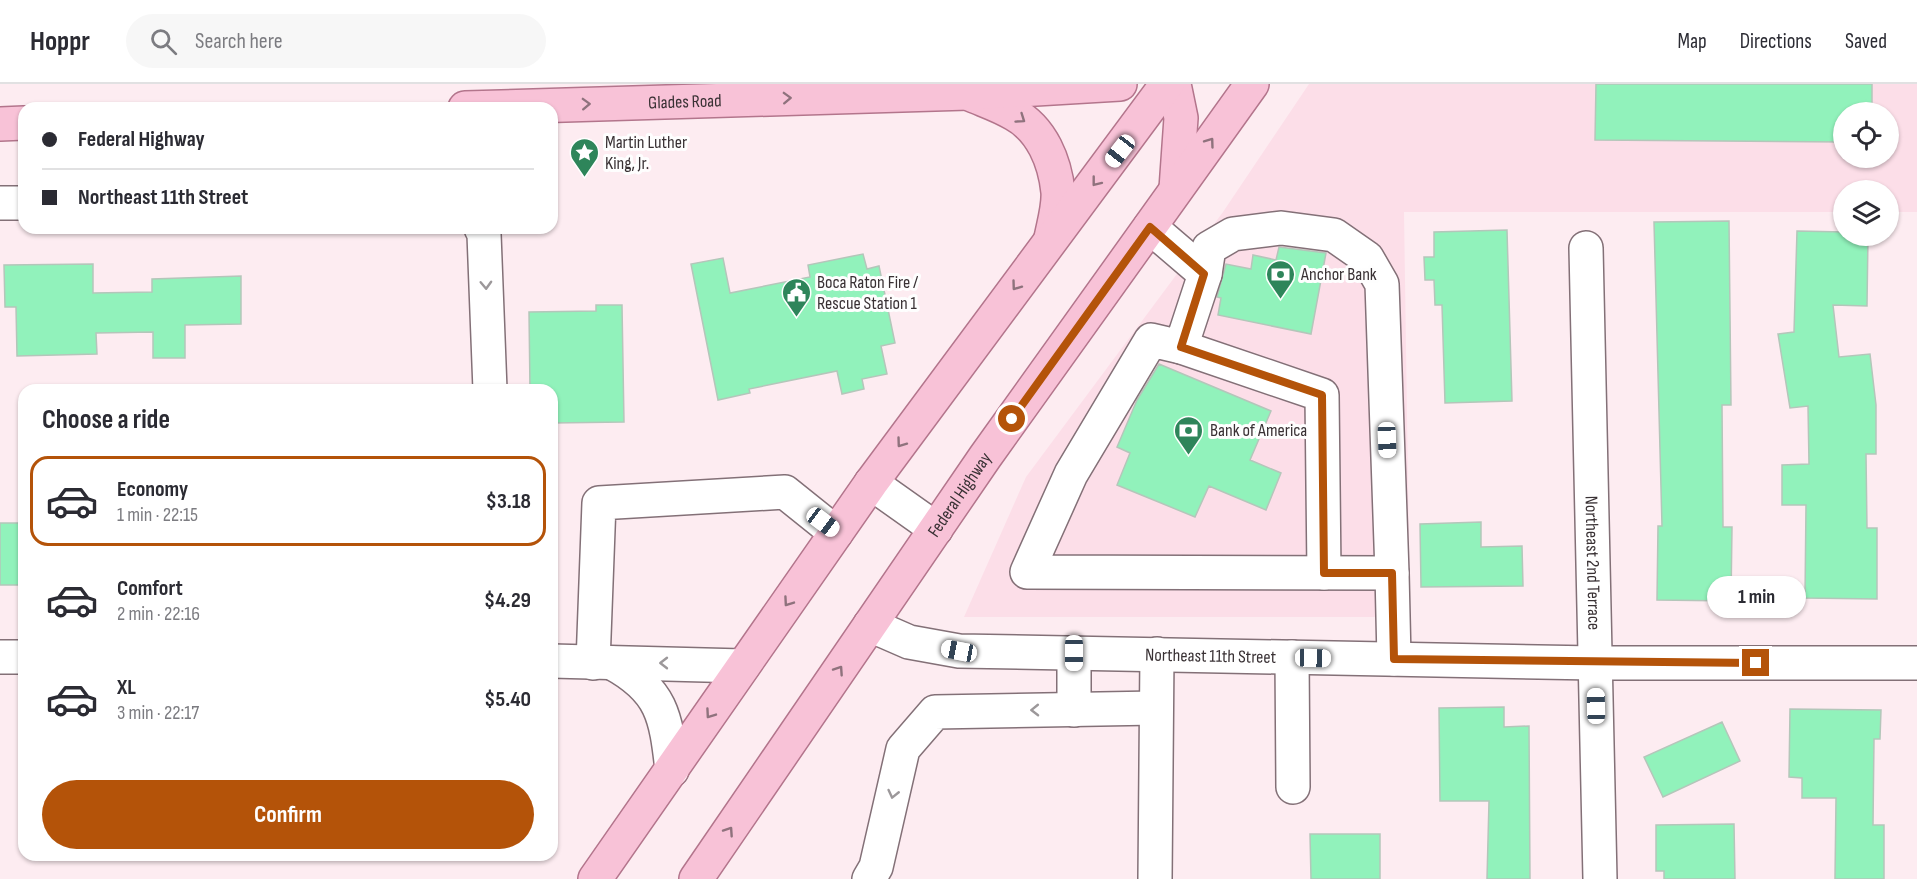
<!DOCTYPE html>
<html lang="en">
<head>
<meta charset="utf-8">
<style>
	:root { --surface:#fff; --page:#f7f7f7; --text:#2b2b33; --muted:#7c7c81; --line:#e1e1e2; --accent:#b45309 }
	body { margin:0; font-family:"Sofia Sans Condensed",sans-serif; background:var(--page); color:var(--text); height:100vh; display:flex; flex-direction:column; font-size:22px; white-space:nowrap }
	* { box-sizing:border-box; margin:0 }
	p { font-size:20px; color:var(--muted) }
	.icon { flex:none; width:33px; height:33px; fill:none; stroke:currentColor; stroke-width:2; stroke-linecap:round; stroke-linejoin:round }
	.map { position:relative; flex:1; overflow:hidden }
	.details { position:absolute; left:18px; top:300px; width:540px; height:477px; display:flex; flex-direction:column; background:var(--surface); border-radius:18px; box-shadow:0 2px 4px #0004 }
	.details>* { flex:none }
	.banner { position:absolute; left:18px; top:18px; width:540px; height:132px; border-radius:18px; box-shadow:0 2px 4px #0004; display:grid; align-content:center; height:132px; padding:0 24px; background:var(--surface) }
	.controls { position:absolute; left:1833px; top:18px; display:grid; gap:12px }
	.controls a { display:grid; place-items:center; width:66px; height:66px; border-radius:50%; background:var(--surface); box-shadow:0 2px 4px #0004; font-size:30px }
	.end { position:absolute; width:27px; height:27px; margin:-14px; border:8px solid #b45309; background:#fff; box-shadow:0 0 0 3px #fff }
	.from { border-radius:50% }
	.bubble { position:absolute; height:42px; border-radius:21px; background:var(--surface); box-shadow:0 2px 4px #0004; font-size:20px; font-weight:700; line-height:42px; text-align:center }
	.car { position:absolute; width:18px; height:36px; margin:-18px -9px; border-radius:8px; box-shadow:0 0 4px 2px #0007; background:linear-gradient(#fff 24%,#345 0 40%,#fff 0 76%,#345 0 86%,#fff 0) }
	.banner b { display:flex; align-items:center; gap:21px; height:57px; font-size:22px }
	.banner b+b { border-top:2px solid var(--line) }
	.banner i { width:15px; height:15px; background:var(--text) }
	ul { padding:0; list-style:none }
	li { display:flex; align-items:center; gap:18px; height:90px; margin:0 12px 9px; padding:0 12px; border:3px solid transparent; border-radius:18px }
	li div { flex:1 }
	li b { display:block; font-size:22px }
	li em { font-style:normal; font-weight:700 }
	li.selected { border-color:var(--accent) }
	li>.icon { width:54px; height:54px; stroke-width:1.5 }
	h2 { padding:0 24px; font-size:27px; line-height:72px }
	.action { display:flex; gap:12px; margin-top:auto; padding:12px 24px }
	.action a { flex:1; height:69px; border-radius:36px; background:var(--accent); color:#fff; font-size:24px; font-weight:700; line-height:69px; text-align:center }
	header { display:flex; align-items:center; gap:36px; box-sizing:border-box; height:84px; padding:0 30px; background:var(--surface); border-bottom:2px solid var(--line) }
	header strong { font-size:28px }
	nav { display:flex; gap:33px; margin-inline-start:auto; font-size:21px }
	.search { width:420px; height:54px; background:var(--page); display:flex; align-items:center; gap:15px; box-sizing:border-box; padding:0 21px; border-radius:33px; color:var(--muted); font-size:22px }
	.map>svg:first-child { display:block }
	.built { fill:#fcdee8; fill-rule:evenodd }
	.building { fill:#91f2bb; stroke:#b4c6ba; stroke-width:1.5 }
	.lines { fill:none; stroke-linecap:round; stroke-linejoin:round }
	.minor-casing { stroke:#837077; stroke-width:36 }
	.major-casing { stroke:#b3758c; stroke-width:36 }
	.minor { stroke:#fff; stroke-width:33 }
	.major { stroke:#f8c2d7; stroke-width:33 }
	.oneway { stroke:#8f727d }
	.oneway2 { stroke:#9c989a }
	.route { stroke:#b45309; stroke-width:8 }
	.labels { text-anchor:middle; stroke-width:6; stroke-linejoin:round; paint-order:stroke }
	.street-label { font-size:18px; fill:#393134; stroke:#fefefe }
	.poi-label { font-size:18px; fill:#393134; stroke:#fefefe; text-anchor:start }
</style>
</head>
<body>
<header>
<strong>Hoppr</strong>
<div class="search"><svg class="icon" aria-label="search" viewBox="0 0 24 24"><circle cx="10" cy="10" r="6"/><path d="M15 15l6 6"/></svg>Search here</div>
<nav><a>Map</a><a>Directions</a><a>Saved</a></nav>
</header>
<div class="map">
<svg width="1917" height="795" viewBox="0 0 1917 795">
	<rect width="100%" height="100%" fill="#fdecf1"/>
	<path class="built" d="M1309,0h608v128h-28l-1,-22h-44l-1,22h-439l6,405h-446l62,-140 197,-265zM1844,28h44v46h-44z"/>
	<path class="building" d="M1596,0h276v28h-28v30l-249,-2z
		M1729,137l2,184h-9l1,122h9l-1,74 -74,-1 1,-74h4l-8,-304z
		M1507,146l5,171 -67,2 -3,-98h-7l-1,-25h-9l-1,-23h10v-25z
		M1797,147l47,1v4h24l-1,70 -34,-1 6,52 31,-3 6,51v49h-10l1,74h10v71l-72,-1 1,-93h-24v-40l27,-1 -1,-58 -18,2 -12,-74 16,-2z
		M1279,163l47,6 -15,81 -93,-19 3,-17 -4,-1 9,-33 25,5 2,-14 23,5z
		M863,170l4,15 12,-3 16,77 -14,3 6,28 -25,5 2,10 -22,5 -5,-23 -88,18 1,4 -32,7 -27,-136 32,-6 7,35 80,-16 -2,-12z
		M93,180v29l59,-1v-13l89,-3v48l-56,1v33h-32v-26l-57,1 1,21 -80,2 -1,-49h-11l-1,-42z
		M596,221h26l2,117 -72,1v-33h-22l-1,-78 67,-1z
		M1159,280l112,47 -21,49 31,13 -15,37 -57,-24 -14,31 -78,-32 13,-32 -13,-6 20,-47z
		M1481,438v25l41,-1 1,40 -102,1 -1,-63z
		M0,439h24v62h-24z
		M1504,623v20l25,-1 1,153h-43l2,-78h-49l-1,-93z
		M1790,625l91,1 -1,29h-6l-1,86h11v54h-49l1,-81h-34v-20l-13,-1z
		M1722,638l18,39 -77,36 -19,-40z
		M1734,740l1,55h-71v-8h-8v-46z
		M1310,750h70v45h-69z"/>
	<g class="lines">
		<defs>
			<g id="minor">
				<path d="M0,119h24"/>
				<path d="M1150,143l55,47 -24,73 -30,-7 -80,134 -44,98 365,1 2,86"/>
				<path d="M481,144l3,6 6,156"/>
				<path id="s1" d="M1586,164l14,631"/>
				<path d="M1205,190l4,-26 24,-14 48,-6 53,7 33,23 15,26 10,289"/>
				<path d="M1181,263l141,48 2,178"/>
				<path d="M871,399l65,46"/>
				<path id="s2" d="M870,541l39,17 50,9 636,12h322"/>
				<path d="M1074,569v57"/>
				<path d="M0,573h24"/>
				<path d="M1292,573l1,130"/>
				<path d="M552,577l191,5"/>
				<path d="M593,579l6,-160 186,-11 51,41"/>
				<path d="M612,579c50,27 54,53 60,107"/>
				<path d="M869,795l7,-12 27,-118 32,-37 221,-4"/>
				<path d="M1155,795l2,-225"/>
			</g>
			<g id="major">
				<path d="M1174,0l7,34 -5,71"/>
				<path d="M972,11c14,6 29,11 42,19 28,15 41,48 44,78 1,14 -4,31 -7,46"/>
				<path id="s3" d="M465,24l503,-15 152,-9"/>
				<path d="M0,40l24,-1"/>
				<path d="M595,795l276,-396 296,-399"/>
				<path id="s4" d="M696,795l289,-422 267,-373"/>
			</g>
		</defs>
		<use href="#minor" class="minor-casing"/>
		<use href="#major" class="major-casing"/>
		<use href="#minor" class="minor"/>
		<use href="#major" class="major"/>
	</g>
	<defs><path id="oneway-chevron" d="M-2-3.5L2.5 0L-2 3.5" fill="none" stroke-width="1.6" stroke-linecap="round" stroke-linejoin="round" transform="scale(1.5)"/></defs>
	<g class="oneway">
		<use href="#oneway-chevron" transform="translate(787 14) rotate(-2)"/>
		<use href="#oneway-chevron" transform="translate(586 20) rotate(-2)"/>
		<use href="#oneway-chevron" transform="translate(1021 35) rotate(35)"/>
		<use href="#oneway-chevron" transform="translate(1210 58) rotate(-54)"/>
		<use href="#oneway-chevron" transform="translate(1096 98) rotate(128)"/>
		<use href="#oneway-chevron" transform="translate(1016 202) rotate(126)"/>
		<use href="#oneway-chevron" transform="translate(901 359) rotate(126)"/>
		<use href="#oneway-chevron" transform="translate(788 518) rotate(125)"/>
		<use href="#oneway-chevron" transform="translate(839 586) rotate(-56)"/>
		<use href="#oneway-chevron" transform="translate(710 630) rotate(125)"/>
		<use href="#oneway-chevron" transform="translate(729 747) rotate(-56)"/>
	</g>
	<g class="oneway2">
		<use href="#oneway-chevron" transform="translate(486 201) rotate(88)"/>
		<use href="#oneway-chevron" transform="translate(664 579) rotate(-180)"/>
		<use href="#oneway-chevron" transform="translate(1035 626) rotate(179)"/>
		<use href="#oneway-chevron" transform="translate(893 710) rotate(103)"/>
	</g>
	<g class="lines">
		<path class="route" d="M1012,335l138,-192 54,47 -23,73 141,48 2,178h68l2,86 362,4"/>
	</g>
	<defs>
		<symbol id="sight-pin" viewBox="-11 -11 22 30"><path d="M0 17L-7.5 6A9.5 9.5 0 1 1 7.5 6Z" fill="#2e855a" stroke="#fefefe"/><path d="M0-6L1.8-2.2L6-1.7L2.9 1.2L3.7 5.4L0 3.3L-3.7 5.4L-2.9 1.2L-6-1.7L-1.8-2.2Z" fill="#fff"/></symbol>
		<symbol id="bank-pin" viewBox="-11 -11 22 30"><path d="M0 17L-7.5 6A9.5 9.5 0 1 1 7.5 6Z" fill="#2e855a" stroke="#fefefe"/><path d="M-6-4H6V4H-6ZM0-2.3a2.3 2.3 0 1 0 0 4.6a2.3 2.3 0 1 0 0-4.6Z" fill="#fff"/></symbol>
		<symbol id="civic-pin" viewBox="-11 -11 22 30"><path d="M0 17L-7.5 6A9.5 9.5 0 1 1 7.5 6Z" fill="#2e855a" stroke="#fefefe"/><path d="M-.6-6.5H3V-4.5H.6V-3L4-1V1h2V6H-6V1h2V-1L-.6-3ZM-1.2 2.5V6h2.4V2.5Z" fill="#fff"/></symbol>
	</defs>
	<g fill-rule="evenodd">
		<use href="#sight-pin" x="568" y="52" width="33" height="45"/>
		<use href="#bank-pin" x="1264" y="174" width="33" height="45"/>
		<use href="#civic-pin" x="780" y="192" width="33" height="45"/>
		<use href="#bank-pin" x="1172" y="330" width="33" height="45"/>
	</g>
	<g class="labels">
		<g class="street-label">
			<text dy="6" stroke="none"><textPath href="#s3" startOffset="220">Glades Road</textPath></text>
			<text dy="6" stroke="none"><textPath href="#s4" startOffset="466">Federal Highway</textPath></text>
			<text dy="6" stroke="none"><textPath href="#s1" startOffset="315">Northeast 2nd Terrace</textPath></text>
			<text dy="6" stroke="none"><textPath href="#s2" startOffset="345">Northeast 11th Street</textPath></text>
		</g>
		<g class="poi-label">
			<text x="605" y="64">Martin Luther<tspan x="605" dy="21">King, Jr.</tspan></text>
			<text x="1301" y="196">Anchor Bank</text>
			<text x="817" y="204">Boca Raton Fire /<tspan x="817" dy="21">Rescue Station 1</tspan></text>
			<text x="1210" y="352">Bank of America</text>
		</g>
	</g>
</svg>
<div class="controls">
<a><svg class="icon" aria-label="locate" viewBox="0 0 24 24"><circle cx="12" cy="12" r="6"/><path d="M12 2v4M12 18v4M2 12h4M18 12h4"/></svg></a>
<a><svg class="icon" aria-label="layers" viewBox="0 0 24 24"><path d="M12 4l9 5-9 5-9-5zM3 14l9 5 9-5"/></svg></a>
</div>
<i class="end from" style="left:1012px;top:335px"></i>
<i class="end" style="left:1756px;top:579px"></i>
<div class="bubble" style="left:1707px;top:492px;width:99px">1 min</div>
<i class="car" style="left:1120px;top:67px;rotate:218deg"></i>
<i class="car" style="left:1387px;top:356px;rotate:178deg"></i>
<i class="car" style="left:823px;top:438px;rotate:127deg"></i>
<i class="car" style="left:959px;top:567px;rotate:281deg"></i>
<i class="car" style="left:1074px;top:569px;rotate:180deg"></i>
<i class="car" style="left:1313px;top:574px;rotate:91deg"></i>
<i class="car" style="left:1596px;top:622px;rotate:359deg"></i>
<div class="banner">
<b><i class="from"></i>Federal Highway</b>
<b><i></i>Northeast 11th Street</b>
</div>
<section class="details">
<h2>Choose a ride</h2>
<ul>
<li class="selected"><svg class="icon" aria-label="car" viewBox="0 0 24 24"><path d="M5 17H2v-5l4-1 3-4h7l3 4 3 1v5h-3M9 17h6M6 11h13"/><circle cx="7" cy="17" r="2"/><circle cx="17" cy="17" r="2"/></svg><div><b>Economy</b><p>1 min · 22:15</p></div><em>$3.18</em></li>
<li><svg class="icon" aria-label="car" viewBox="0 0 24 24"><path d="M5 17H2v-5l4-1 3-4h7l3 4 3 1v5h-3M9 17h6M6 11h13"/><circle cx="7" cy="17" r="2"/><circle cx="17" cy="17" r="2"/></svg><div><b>Comfort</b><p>2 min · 22:16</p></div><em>$4.29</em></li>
<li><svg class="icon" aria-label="car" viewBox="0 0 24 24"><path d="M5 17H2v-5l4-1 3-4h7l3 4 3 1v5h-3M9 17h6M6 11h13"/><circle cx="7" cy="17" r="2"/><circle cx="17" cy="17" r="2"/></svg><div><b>XL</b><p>3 min · 22:17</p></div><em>$5.40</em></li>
</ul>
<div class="action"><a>Confirm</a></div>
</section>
</div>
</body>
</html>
